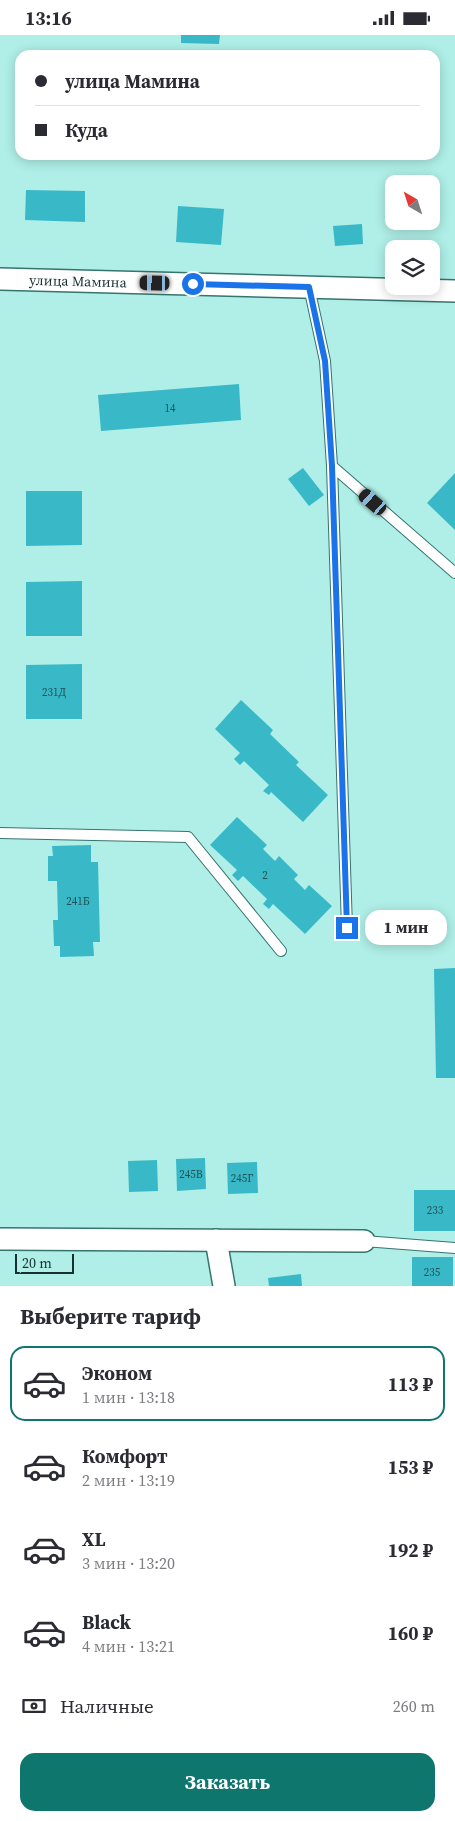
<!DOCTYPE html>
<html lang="ru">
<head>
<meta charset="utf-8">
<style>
	:root { --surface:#fff; --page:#f7f7f7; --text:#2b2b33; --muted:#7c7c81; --line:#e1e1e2; --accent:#0f766e }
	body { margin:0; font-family:"Source Serif 4",serif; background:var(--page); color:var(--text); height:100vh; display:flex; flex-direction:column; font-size:19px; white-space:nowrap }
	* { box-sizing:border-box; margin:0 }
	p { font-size:16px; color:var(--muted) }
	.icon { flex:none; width:28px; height:28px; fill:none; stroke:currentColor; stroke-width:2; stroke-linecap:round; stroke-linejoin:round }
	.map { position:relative; height:1251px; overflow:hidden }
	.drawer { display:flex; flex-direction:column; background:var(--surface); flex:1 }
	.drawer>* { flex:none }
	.guide { position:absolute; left:15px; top:15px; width:425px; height:110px; border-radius:15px; box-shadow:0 2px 12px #0003; display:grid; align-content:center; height:110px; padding:0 20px; background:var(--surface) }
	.needle { width:32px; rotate:321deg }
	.fabs { position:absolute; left:385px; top:140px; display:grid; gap:10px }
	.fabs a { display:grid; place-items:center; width:55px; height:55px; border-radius:10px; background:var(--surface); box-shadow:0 2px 12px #0003; font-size:25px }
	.scale { position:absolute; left:15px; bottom:12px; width:59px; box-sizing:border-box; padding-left:5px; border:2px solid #18312f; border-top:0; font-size:14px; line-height:18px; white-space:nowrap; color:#18312f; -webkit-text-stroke:4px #afefe7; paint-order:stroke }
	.end { position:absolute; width:22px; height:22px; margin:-11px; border:6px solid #1a73e8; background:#fff; box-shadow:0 0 0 2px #fff }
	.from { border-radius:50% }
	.bubble { position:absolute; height:35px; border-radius:15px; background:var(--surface); box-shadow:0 2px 12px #0003; font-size:16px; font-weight:700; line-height:35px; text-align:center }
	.car { position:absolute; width:15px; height:30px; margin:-15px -8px; border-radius:6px; box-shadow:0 0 4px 1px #0007; background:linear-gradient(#222 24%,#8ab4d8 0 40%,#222 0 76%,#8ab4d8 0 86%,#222 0) }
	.guide b { display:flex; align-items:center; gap:18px; height:48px; font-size:19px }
	.guide b+b { border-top:1px solid var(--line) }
	.guide i { width:12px; height:12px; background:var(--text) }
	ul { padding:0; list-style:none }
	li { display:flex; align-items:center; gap:15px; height:75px; margin:0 10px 8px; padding:0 10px; border:2px solid transparent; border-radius:15px }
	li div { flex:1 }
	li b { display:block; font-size:19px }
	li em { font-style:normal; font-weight:700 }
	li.current { border-color:var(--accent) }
	li>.icon { width:45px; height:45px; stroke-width:1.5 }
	h2 { padding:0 20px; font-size:22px; line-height:60px }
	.pay { display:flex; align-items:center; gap:12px; height:55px; padding:0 20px; font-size:19px }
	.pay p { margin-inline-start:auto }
	.button { display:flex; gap:10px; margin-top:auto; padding:10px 20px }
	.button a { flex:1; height:58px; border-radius:15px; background:var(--accent); color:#fff; font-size:20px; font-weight:700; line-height:58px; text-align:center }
	.status { display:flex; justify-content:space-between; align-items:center; height:35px; padding:0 25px; background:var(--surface); direction:ltr }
	.status svg { height:14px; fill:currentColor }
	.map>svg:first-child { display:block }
	.building { fill:#39b9c8 }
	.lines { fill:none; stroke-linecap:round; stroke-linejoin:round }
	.lane-casing { stroke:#36746e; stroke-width:12 }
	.street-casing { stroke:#36746e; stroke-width:24 }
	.lane { stroke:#fff; stroke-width:10 }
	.street { stroke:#fff; stroke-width:21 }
	.route { stroke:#1a73e8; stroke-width:6 }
	.labels { text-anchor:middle; stroke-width:4; stroke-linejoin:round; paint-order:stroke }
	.number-label { font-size:11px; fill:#205355 }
	.street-label { font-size:14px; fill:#18312f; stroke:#afefe7 }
</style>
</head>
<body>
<div class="status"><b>13:16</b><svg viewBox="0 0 49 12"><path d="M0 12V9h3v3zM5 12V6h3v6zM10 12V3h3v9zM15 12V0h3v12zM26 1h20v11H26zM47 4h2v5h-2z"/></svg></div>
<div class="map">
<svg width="455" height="1251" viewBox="0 0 455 1251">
	<rect width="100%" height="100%" fill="#afefe7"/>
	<path class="building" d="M181,0h39l-1,9 -38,-1z
		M26,155l59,1v31l-60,-2z
		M178,171l46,3 -3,36 -45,-3z
		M362,189l1,20 -28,2 -2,-20z
		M239,349l2,36 -140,11 -3,-36z
		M303,433l21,27 -15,11 -21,-27z
		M455,438v57l-28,-27z
		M26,456h56v54l-56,1z
		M82,546v55h-56v-54z
		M82,629v55h-56v-54z
		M241,665l32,30 -3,4 29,28 -3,3 32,30 -25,27 -32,-30 -2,3 -6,-4 6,-6 -25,-24 -4,4 -6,-6 6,-6 -25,-24z
		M237,782l30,28 -4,4 12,12 4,-5 19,19 -4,4 11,11 4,-5 23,21 -27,28 -32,-30 -4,5 -6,-5 4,-5 -24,-23 -5,5 -6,-6 5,-5 -27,-25z
		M91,810v17h7l2,80h-7l1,14 -34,1v-11h-6l-1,-26h5l-1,-39h-9v-25h5l-1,-10z
		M455,933v110h-19l-2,-109z
		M205,1123l1,31 -29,2 -1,-32z
		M157,1125l1,31 -29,1 -1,-31z
		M257,1127l1,31 -30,1 -1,-31z
		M414,1155h41v41h-41z
		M412,1222h41v29h-41z
		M301,1239l1,12h-33l-1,-8z"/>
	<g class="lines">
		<defs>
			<path id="lane" d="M309,252l16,74 7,105 15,462
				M332,431l123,107
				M0,798l188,4 93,114
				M364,1206l91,7"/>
			<g id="street">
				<path id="s1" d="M0,244l455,12"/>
				<path d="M0,1204l364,2"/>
				<path d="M216,1205l8,46"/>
			</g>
		</defs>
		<use href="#lane" class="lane-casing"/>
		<use href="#street" class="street-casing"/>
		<use href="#lane" class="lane"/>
		<use href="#street" class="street"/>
	</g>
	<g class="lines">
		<path class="route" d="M193,249l116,3 16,74 7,105 15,462"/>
	</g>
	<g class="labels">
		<g class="number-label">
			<text x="170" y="377">14</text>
			<text x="54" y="661">231Д</text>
			<text x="265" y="844">2</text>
			<text x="78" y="870">241Б</text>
			<text x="191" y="1143">245В</text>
			<text x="242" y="1147">245Г</text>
			<text x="435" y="1179">233</text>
			<text x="432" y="1241">235</text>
		</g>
		<g class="street-label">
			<text dy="5" stroke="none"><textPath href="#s1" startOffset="78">улица Мамина</textPath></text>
		</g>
	</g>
</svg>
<div class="fabs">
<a><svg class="needle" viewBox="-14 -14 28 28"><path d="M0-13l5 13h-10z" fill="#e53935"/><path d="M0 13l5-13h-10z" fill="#7c7c81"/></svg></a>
<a><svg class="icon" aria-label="layers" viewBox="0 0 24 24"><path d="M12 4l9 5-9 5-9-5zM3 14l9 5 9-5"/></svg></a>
</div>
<div class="scale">20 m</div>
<i class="end from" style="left:193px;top:249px"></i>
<i class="end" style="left:347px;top:893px"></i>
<div class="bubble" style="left:365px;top:875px;width:82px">1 мин</div>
<i class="car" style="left:155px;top:248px;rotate:271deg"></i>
<i class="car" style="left:373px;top:467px;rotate:311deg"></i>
<div class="guide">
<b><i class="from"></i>улица Мамина</b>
<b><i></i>Куда</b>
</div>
</div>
<section class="drawer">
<h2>Выберите тариф</h2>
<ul>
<li class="current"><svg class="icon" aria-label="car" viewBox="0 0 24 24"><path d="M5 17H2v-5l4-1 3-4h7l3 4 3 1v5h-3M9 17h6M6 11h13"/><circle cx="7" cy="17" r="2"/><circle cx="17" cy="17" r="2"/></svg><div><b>Эконом</b><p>1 мин · 13:18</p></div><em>113 ₽</em></li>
<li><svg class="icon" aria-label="car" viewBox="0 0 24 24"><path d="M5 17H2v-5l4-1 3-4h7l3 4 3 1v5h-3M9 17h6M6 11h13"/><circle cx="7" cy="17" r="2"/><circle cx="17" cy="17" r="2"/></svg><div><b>Комфорт</b><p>2 мин · 13:19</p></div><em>153 ₽</em></li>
<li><svg class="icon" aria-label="car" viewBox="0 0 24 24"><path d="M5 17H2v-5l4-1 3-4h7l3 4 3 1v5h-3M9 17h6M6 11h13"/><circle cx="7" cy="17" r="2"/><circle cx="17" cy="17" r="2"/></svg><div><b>XL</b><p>3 мин · 13:20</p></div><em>192 ₽</em></li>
<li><svg class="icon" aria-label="car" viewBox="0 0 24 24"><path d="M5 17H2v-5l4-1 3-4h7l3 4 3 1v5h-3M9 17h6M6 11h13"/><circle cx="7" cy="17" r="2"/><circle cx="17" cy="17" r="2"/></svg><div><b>Black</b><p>4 мин · 13:21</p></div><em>160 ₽</em></li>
</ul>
<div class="pay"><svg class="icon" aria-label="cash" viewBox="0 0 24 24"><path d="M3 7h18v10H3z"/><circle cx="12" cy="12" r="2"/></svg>Наличные<p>260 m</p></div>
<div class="button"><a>Заказать</a></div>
</section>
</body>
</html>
